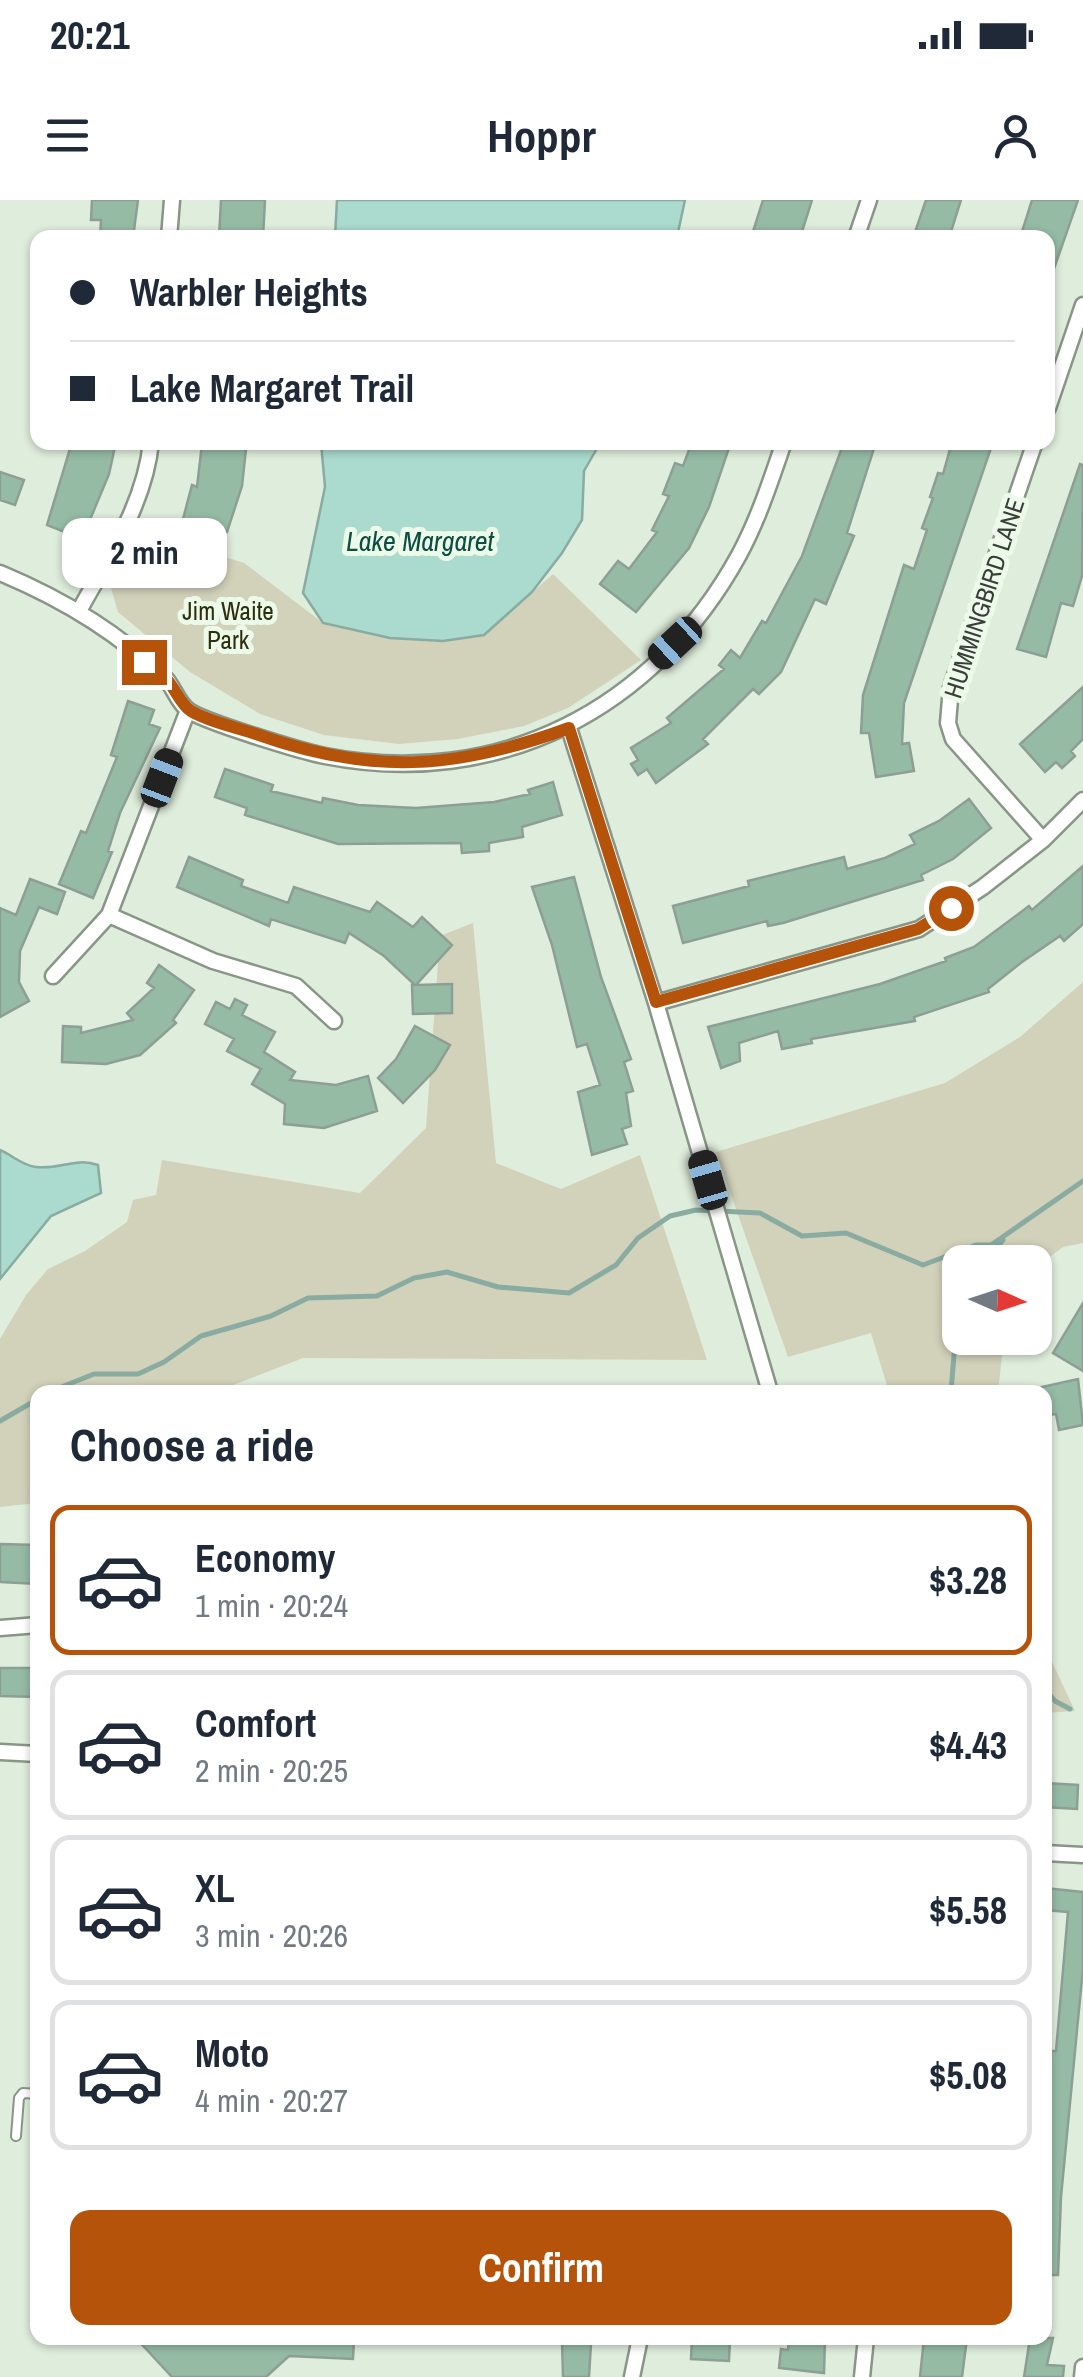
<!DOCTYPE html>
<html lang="en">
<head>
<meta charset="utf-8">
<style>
	:root { --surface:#fff; --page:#f6f6f7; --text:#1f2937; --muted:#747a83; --line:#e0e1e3; --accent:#b45309 }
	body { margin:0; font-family:"Archivo Narrow",sans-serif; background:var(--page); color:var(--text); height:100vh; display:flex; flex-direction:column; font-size:38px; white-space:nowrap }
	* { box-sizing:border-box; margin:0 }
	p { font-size:32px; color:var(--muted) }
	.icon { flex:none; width:55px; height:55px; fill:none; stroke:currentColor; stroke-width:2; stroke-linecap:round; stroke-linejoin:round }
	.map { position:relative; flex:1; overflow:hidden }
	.sheet { position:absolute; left:30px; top:1185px; width:1022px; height:960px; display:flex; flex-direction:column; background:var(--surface); border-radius:20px; box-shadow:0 2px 8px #0004 }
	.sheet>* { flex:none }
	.hud { position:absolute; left:30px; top:30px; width:1025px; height:220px; border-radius:20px; box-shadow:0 2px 8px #0004; display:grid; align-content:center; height:220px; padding:0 40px; background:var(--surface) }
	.needle { width:65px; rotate:93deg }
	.controls { position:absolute; left:942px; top:1045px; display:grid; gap:20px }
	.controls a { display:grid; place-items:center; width:110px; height:110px; border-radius:20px; background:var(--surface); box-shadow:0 2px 8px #0004; font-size:50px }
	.end { position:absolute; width:45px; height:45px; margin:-22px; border:12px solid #b45309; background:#fff; box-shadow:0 0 0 5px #fff }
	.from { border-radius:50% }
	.bubble { position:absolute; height:70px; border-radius:20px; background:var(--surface); box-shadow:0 2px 8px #0004; font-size:32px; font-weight:800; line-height:70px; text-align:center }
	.car { position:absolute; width:30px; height:60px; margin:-30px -15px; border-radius:12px; box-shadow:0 0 8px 2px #0007; background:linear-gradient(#222 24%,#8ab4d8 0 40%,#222 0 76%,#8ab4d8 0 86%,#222 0) }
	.hud b { display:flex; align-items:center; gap:35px; height:95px; font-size:38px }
	.hud b+b { border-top:2px solid var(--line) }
	.hud i { width:25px; height:25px; background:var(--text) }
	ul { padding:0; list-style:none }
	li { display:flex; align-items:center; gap:30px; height:150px; margin:0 20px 15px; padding:0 20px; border:5px solid var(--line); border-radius:20px }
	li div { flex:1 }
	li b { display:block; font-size:38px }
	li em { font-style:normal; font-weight:800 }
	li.on { border-color:var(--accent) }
	li>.icon { width:90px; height:90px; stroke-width:1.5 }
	h2 { padding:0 40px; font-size:45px; line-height:120px }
	.button { display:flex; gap:20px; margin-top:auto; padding:20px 40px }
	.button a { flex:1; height:115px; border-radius:20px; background:var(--accent); color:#fff; font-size:40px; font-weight:800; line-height:115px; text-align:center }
	.status { display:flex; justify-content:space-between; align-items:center; height:70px; padding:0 50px; background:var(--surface); direction:ltr }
	.status svg { height:28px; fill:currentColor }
	header { display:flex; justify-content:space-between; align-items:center; height:130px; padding:0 40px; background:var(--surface); font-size:45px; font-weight:800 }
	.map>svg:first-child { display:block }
	.green { fill:#d2d1ba }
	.water { fill:#abdace; stroke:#89aba1; stroke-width:2.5 }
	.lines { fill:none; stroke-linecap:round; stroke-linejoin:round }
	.stream { stroke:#89aba1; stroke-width:5 }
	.building { fill:#95bba5; stroke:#8d9f94; stroke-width:2.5 }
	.lane-casing { stroke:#899687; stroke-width:12 }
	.street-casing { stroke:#899687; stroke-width:19 }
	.lane { stroke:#fff; stroke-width:8 }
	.street { stroke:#fff; stroke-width:14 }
	.route { stroke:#b45309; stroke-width:12 }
	.labels { text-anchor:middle; stroke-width:10; stroke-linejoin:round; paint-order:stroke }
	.street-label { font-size:25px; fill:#393e38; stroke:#ecfae9 }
	.park-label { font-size:25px; fill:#2f2d0d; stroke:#ecfae9 }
	.water-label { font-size:28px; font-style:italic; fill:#0c4e43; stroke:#ecfae9 }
</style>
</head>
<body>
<div class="status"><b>20:21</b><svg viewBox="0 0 49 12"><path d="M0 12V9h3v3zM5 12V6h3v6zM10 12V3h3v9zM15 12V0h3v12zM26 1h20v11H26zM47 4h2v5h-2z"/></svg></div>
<header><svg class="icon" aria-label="menu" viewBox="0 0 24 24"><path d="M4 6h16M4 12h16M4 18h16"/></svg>Hoppr<svg class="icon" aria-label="person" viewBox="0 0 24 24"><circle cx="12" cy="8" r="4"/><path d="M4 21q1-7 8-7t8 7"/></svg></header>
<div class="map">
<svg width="1083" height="2177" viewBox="0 0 1083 2177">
	<rect width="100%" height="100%" fill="#dfeddc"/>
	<path class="green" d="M140,330l104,33 79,60 161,12 69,-61 88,86 -73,48 -44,18 -66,13 -59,5 -75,-9 -64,-21 -70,-42 -72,-60 -7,-24z
		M473,723l23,240 65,26 79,-34 67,205 -404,-2 -88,34h-177l-1,111 -37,4v-168l26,-44 22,-26 37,-18 42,-29 6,-22 23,-5 6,-35 198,33 66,-65 14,-192z
		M1083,782v261l-20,4 -28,21v-6h-75v76h44l-6,54h-109l-18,-59 -83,24 -72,-205 229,-69 75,-46z
		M1045,1447l30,64 -30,2z"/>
	<path class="water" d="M337,0h348l-8,37h-342z
		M321,243v-1l279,1 -16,28 -2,49 -20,33 -30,39 -48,43 -41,6 -53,-3 -67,-15 -20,-30 22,-106z
		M0,950c12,5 23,16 36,17 24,3 39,-10 62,-2l3,28 -50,23 -51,63z"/>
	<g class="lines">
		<path class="stream" d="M990,1062v-6l13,-16
			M49,1192l45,-18h44l26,-12 37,-26 70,-20 37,-18 69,-2 37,-18 33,-6 51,15 71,6 47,-28 22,-27 32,-22 26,-6 64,3 42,23 44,-3 77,32 53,-20h15l92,-64
			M951,1192l5,-62 4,-8
			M0,1221l38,-22
			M1045,1489l10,12 15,8"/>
	</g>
	<path class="building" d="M92,0h46l-5,38h-33l1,-18h-10z
		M221,0h44l-2,38h-44z
		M763,0h49l-12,38h-49z
		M926,0h35l-12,38h-36z
		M1032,0h46l-28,80 -2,-42h-28z
		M72,242h44l-7,32 -27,65 -35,-14z
		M692,242h39l-22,65 -20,41 -53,64 -36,-28 18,-23 11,8 28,-37 -5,-2 17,-34 -6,-2 12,-31 8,3z
		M844,242h32l-29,91 7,3 -28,68 -11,-5 -34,73 -22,22 -6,-5 -50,50 5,5 -52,39 -9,-14 -9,6 -7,-11 7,-4 -7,-12 40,-25 -4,-5 57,-49 -5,-4 12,-15 9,8 22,-37 4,2 36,-67z
		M952,242h41l-89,261 -2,41 7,-1 5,28 -38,6 -7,-44h-8l2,-38 41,-130 10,4 13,-39 -5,-2 11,-30 -3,-1 8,-24 5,1z
		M202,244l44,5 -4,37 -15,46 -44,-13 9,-34 5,2z
		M1080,264l3,1 -1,111 -9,30 -12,-3 -15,54 -29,-8z
		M0,272l24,8 -9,25 -15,-5z
		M1083,487v52l-12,12 4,5 -13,12 -6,-6 -11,10 -25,-28z
		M128,501l26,9 -5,14 11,4 -40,85 -12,38 4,1 -19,46 -34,-14 22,-53 5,2 31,-76 -6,-2z
		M225,569l48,16 -2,6 51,12 1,-5 35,7 58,3 78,-6 36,-8 -2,-4 25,-8 9,33 -40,12 1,10 -34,6v8l-27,2 -1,-10 -123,1 -93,-29 2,-7 -32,-11z
		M969,599l22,29 -38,31 -32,16 2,5 -140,43 -15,3 -1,-5 -84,22 -10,-37 76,-20 -1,-5 96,-24 3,12 38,-11 30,-14 -5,-9 29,-14z
		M189,657l54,23 -2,6 47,17 6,-16 76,25 7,-10 36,25 9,-10 30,28 -36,40 36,-1v29l-39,1 -1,-29h3l-31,-29 -35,-23 -4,10 -74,-24 -2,7 -92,-39z
		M1083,666v58l-19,17 -4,-5 -38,26 -34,27 1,3 -75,25 1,4 -104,18 1,4 -30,6 -4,-18 -39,12 1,18 -19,7 -13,-41 172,-43 66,-23 -1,-3 29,-11 55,-41 3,4z
		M574,677l27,100 30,82 -7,3 9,29 -7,2 5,33 -9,3 5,15 -35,11 -14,-63 22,-7 -13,-41 -10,3 -25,-102 -20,-58z
		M30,679l35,13 -8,22 -18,-7 -19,44 -1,31 10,19 -29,16v-109l16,7z
		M159,765l35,25 -21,30 3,3 -36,32 -34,9 -44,-2 1,-36 18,1v6l52,-13 -6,-7 27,-25 -7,-5z
		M235,799l12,6 -5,10 33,17 -11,20 31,20 -5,8 46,5 32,-9 9,35 -53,17 -40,-4 1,-20 -33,-20 9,-15 -34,-18 7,-12 -29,-15 11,-22 14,7z
		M415,826l35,19 -15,25 -32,33 -25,-25 18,-19z
		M1083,1103v68l-30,-18z
		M1078,1179l5,46 -24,5 -3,-16 -8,1 -6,-28z
		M0,1344l38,1v39l-38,-2z
		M0,1468h38v29l-38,-1z
		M1045,1583l33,2 -1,24 -32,-2z
		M1045,1688l38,4v76l-22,229 -3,78h-13v-125l6,-99h5l12,-139 -23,-2z
		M136,2138h218l-1,21 -64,-3 -23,21h-94z
		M692,2138h38l-1,23 -38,-2z
		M789,2138h36l-1,35 -45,-5 2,-19 7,1z
		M924,2138h43l-5,39h-42z
		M1030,2138h23l-6,27 17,1 -1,11h-39z
		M562,2142l29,2 -2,33h-26z"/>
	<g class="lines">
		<defs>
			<path id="lane" d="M16,1936l3,-38 4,-5 15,1"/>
			<path id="street" d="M169,38l3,-38
				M856,38l13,-38
				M1048,208l35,-103
				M1035,242l-84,245 -3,36 5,16 90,101
				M0,373c60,25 119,60 166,106 8,9 12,24 22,31 13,11 116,42 137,46 173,34 329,-46 414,-201 19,-35 32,-75 45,-113
				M79,411c29,-53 66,-107 72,-169
				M569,528l87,275 114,389
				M109,715l104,46 83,25 38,35
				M53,776l56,-61 79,-205
				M656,803l263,-74 64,-42 60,-47 40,-40
				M0,1428l38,-3
				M0,1552l38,2
				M1045,1653l38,2
				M632,2177l8,-39
				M862,2177l4,-39
				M1082,2177l1,-10"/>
		</defs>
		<use href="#lane" class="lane-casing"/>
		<use href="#street" class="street-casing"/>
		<use href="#lane" class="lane"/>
		<use href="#street" class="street"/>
	</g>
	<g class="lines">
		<path class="route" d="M144,462c7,6 17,12 24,19 8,9 13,24 23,30 18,11 45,16 65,23 115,41 199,36 313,-6l87,274 262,-73 33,-21"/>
	</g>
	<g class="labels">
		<g class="street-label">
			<text transform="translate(984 398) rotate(-72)" y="9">HUMMINGBIRD LANE</text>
		</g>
		<g class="park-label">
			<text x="228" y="420">Jim Waite<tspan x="228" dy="29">Park</tspan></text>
		</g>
		<g class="water-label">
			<text x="420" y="351">Lake Margaret</text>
		</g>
	</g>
</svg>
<div class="controls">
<a><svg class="needle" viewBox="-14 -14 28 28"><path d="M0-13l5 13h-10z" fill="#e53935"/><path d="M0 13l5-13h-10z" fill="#747a83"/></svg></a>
</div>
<i class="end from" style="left:951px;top:708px"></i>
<i class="end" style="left:144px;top:462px"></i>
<div class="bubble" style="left:62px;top:318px;width:165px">2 min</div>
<i class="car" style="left:675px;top:443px;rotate:227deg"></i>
<i class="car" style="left:162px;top:578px;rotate:21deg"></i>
<i class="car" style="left:708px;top:980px;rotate:344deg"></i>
<div class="hud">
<b><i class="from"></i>Warbler Heights</b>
<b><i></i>Lake Margaret Trail</b>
</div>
<section class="sheet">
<h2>Choose a ride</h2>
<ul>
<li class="on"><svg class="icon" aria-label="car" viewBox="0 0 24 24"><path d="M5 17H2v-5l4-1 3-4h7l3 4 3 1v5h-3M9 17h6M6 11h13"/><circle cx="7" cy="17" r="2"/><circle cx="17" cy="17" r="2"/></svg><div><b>Economy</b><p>1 min · 20:24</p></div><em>$3.28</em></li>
<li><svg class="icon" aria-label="car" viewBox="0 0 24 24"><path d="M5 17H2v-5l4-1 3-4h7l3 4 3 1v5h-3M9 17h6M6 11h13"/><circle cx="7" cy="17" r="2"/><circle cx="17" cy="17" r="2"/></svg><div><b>Comfort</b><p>2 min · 20:25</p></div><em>$4.43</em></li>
<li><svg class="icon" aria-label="car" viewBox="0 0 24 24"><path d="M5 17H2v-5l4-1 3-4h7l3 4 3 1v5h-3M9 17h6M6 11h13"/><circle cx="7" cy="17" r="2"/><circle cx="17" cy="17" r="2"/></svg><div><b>XL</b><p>3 min · 20:26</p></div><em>$5.58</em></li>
<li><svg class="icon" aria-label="car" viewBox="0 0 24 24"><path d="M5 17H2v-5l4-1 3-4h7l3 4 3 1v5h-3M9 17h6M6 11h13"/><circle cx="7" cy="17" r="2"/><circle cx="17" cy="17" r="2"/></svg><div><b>Moto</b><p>4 min · 20:27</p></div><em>$5.08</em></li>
</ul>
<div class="button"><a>Confirm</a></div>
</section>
</div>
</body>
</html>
